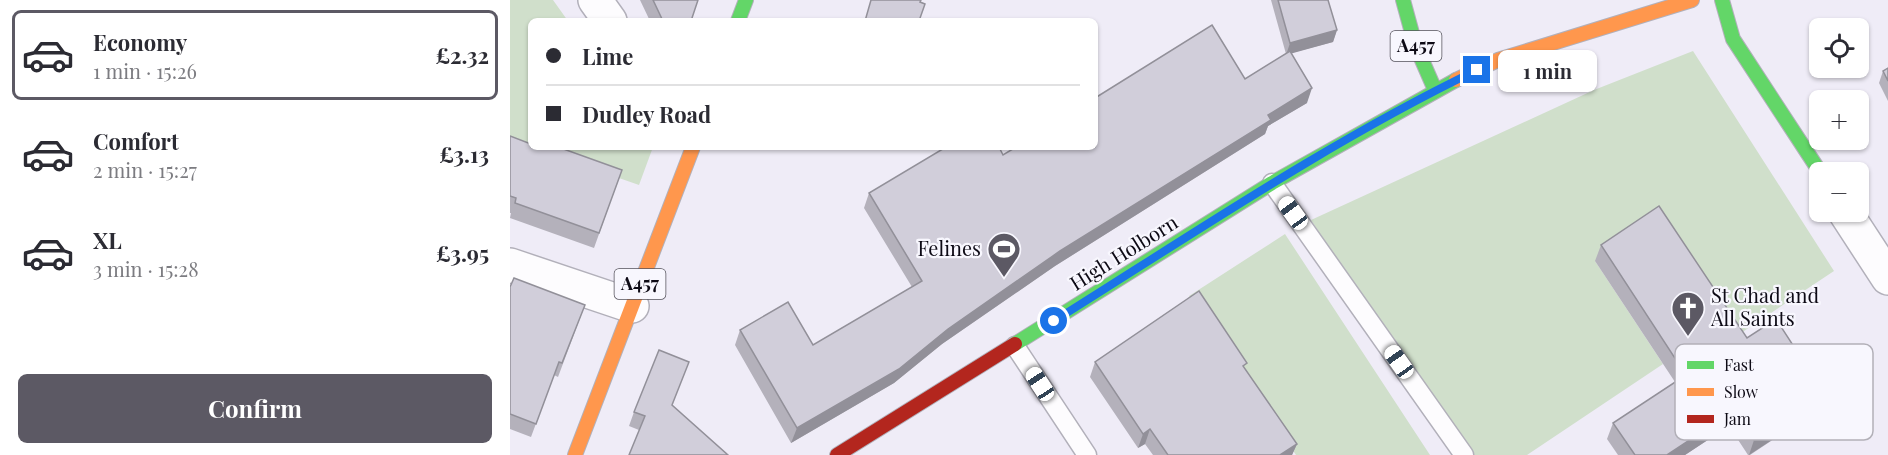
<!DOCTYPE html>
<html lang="en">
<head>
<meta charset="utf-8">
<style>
	:root { --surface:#fff; --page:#f7f7f7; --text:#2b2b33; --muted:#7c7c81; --line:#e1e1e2; --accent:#5c5964 }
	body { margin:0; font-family:"Playfair Display",serif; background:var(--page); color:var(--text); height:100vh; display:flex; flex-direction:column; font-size:22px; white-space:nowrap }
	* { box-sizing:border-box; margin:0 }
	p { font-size:20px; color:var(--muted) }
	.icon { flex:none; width:33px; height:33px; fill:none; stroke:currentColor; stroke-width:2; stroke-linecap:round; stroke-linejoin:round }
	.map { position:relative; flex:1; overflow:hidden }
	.sheet { display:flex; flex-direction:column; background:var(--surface); width:510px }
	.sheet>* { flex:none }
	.banner { position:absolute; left:18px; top:18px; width:570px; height:132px; border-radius:9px; box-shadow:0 2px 4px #0004; display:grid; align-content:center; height:132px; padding:0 18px; background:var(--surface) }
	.tools { position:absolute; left:1299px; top:18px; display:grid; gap:12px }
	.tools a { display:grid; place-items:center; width:60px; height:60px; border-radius:9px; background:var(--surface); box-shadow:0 2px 4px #0004; font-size:30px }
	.end { position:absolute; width:27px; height:27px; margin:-14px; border:8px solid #1a73e8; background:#fff; box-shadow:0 0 0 3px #fff }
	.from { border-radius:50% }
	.bubble { position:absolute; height:42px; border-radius:9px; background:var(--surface); box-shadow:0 2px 4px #0004; font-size:20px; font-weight:700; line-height:42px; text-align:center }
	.car { position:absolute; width:18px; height:36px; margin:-18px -9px; border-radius:8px; box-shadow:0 0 4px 2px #0007; background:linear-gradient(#fff 24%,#345 0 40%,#fff 0 76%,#345 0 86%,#fff 0) }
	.banner b { display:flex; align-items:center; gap:21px; height:57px; font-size:22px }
	.banner b+b { border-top:2px solid var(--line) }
	.banner i { width:15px; height:15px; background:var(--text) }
	ul { padding:10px 0 0; list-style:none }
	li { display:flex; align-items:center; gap:18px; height:90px; margin:0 12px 9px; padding:0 6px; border:3px solid transparent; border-radius:9px }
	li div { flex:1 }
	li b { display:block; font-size:22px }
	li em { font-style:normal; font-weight:700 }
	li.selected { border-color:var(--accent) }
	li>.icon { width:54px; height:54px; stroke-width:1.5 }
	.action { display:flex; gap:12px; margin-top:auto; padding:12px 18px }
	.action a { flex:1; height:69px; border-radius:9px; background:var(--accent); color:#fff; font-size:24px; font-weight:700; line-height:69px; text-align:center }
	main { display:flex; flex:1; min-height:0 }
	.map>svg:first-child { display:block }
	.green { fill:#d0dfcb }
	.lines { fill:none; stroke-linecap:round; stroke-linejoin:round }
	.lane-casing { stroke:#b2b0ba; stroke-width:21 }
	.street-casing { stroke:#b2b0ba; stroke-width:36 }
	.fast-casing { stroke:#b2b0ba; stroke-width:16 }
	.slow-casing { stroke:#b2b0ba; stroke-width:16 }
	.jam-casing { stroke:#b2b0ba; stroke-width:16 }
	.lane { stroke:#fdfcfe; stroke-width:18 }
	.street { stroke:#fdfcfe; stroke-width:33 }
	.fast { stroke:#63d668; stroke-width:14 }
	.slow { stroke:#ff974d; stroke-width:14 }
	.jam { stroke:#b3261e; stroke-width:14 }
	.wall { fill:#b4b1bb }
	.shaded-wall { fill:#929099 }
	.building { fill:#d1ceda; stroke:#929099; stroke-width:1.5 }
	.route { stroke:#1a73e8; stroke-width:8 }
	.labels { text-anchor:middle; stroke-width:4.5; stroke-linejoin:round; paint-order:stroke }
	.shield { fill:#f8f7fe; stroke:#54515b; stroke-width:1.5 }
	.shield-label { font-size:18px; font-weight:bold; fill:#0d0a15 }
	.poi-label { font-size:20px; fill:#0d0a15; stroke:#f8f7fe; text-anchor:end }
	.street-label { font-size:20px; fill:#0d0a15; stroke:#f8f7fe }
	.key { fill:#f8f7fe; stroke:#b2b0b8; stroke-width:1.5 }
	.key-label { font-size:16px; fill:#0d0a15 }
</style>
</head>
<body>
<main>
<section class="sheet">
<ul>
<li class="selected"><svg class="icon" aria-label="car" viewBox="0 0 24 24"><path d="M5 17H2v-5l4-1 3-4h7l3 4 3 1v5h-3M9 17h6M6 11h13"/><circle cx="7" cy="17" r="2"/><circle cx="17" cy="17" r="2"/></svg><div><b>Economy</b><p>1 min · 15:26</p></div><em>£2.32</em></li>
<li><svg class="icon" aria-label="car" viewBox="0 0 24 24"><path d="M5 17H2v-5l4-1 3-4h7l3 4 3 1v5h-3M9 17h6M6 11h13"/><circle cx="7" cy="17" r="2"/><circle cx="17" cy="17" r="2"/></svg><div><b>Comfort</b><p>2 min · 15:27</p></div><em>£3.13</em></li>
<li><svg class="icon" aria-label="car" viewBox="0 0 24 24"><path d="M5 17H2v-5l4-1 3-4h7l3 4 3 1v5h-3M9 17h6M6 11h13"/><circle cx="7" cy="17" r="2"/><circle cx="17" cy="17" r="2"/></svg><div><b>XL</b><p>3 min · 15:28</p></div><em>£3.95</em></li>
</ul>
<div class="action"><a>Confirm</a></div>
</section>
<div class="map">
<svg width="1378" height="455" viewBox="0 0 1378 455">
	<rect width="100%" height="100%" fill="#efecf7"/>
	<path class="green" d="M0,0h43l15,21h-37v126h122l-14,38 -129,-45z
		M1183,51l141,220 -102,68 -137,-78 68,103 -136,91h-63l-153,-235 283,-130z
		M775,234l145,221h-134l-107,-159z"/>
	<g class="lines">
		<defs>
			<path id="lane" d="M762,183l192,272
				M505,346l72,109"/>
			<path id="street" d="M85,0l15,21
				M1335,212l43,66
				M0,265l122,41"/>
			<path id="fast" d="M893,0l12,44 20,46
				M1212,0l11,39 87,133
				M228,21l8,-21
				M505,344l257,-161 184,-103"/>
			<path id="slow" d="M946,80l42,-20 194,-60
				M65,455l118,-308"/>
			<path id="jam" d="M327,455l178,-111"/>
		</defs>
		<use href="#lane" class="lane-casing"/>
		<use href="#street" class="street-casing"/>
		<use href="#fast" class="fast-casing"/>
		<use href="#slow" class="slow-casing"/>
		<use href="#jam" class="jam-casing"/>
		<use href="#lane" class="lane"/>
		<use href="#street" class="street"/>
		<use href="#fast" class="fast"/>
		<use href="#slow" class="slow"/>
		<use href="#jam" class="jam"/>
	</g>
	<path class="wall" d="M130,0h58l-7,21h-41z
		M761,0h57l9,30 -4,12 -42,11 16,50 -39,23 -3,8 -210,132 -113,78 -48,39 -103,60 -56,-98 5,-15 73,15 99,-58 -48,-79 5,-15 134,-38 242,-76 41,-25z
		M1378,68v33l-9,-18 4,-12z
		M0,136l21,8 91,26 -28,78 -84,-30 1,-5h-1z
		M1091,245l146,93 77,55 -5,16 -69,46h-2l-19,-29 -44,29h-67l-11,-16 6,-16 62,-41 -80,-121z
		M0,287l75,18 -27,72 -4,-2 -23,62 -21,-8z
		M179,362l-50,68 -10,-4 5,-14z
		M585,362l150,7 52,75 -5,11h-139l-8,-11 -7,4 -48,-71z"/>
	<path class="shaded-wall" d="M827,30l-4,12 -47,13 4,-12z
		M802,88l-5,15 -39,23 -3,8 -210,132 -113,78 -48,39 -103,60 6,-15 151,-99 112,-78 208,-136z
		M1314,393l-5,16 -70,46 5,-15z
		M1225,410l-6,16 -44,29h-18z
		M640,429l-5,15 -7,4 5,-14z
		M787,444l-5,11h-12z"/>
	<path class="building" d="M143,0h45l-7,21h-28z
		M361,0h50l-1,2 5,2 -6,17h-54z
		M768,0h50l9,30 -47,13z
		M702,25l33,54 45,-28 22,37 -44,27 3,5 -211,131 -112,78 -49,40 -102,59 -57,-98 48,-28 25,43 109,-64 -53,-88 77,-46h53l4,8 13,-8h79v-49z
		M1378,68v13l-5,-10z
		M0,136l21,8v3h27l64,23 -23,63 -84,-30 1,-5 -6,-2z
		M1149,206l88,132 29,-19 48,74 -70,47 -19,-30 -68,45h-32l-22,-32 73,-48 -85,-130z
		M4,278l71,27 -23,58 -3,-1 -23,62 -26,-10v-127z
		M689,291l48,72 -4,3 54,78 -17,11h-112l-18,-26 -7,5 -48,-72z
		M149,350l30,12 -17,43 56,50h-99l16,-39 -11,-4z"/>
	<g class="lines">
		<path class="route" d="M544,321c139,-87 276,-180 423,-251"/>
	</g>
	<defs>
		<symbol id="stadium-pin" viewBox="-11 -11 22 30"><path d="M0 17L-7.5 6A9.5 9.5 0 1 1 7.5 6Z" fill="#5c5964" stroke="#f8f7fe"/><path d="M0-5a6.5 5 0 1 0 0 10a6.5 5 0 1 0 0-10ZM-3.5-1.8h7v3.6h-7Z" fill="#fff"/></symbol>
		<symbol id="church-pin" viewBox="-11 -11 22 30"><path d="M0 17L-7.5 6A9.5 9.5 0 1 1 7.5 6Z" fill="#5c5964" stroke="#f8f7fe"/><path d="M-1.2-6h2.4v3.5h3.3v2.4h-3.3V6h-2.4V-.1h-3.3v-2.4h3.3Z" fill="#fff"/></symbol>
	</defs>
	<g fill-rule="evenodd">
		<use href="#stadium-pin" x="475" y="230" width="38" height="52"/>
		<use href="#church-pin" x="1159" y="289" width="38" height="52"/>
	</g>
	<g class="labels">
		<g class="shield">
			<rect x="880.5" y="31" width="51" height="30" rx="4.5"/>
			<rect x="104.5" y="269" width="51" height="30" rx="4.5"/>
		</g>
		<g class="shield-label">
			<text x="906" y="52">A457</text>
			<text x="130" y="290">A457</text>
		</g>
		<g class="poi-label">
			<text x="471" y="256">Felines</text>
			<text x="1201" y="303" text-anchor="start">St Chad and<tspan x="1201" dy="23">All Saints</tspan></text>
		</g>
		<g class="street-label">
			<text transform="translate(614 253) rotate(-32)" y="7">High Holborn</text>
		</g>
	</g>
	<rect x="1165" y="344" width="198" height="96" rx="9" class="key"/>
	<rect x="1177" y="361" width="27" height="8" fill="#63d668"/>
	<rect x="1177" y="388" width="27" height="8" fill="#ff974d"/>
	<rect x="1177" y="415" width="27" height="8" fill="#b3261e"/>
	<g class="key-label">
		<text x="1214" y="371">Fast</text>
		<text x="1214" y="398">Slow</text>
		<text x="1214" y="425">Jam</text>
	</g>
</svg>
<div class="tools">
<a><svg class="icon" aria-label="locate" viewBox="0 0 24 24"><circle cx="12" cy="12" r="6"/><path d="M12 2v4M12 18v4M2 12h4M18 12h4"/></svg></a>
<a>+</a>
<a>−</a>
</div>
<i class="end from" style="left:544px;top:321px"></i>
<i class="end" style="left:967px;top:70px"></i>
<div class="bubble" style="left:988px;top:50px;width:99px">1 min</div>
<i class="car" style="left:783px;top:213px;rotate:324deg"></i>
<i class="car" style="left:889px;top:362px;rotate:325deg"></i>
<i class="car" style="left:530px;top:384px;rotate:327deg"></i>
<div class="banner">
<b><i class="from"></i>Lime</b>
<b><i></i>Dudley Road</b>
</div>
</div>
</main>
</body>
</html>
